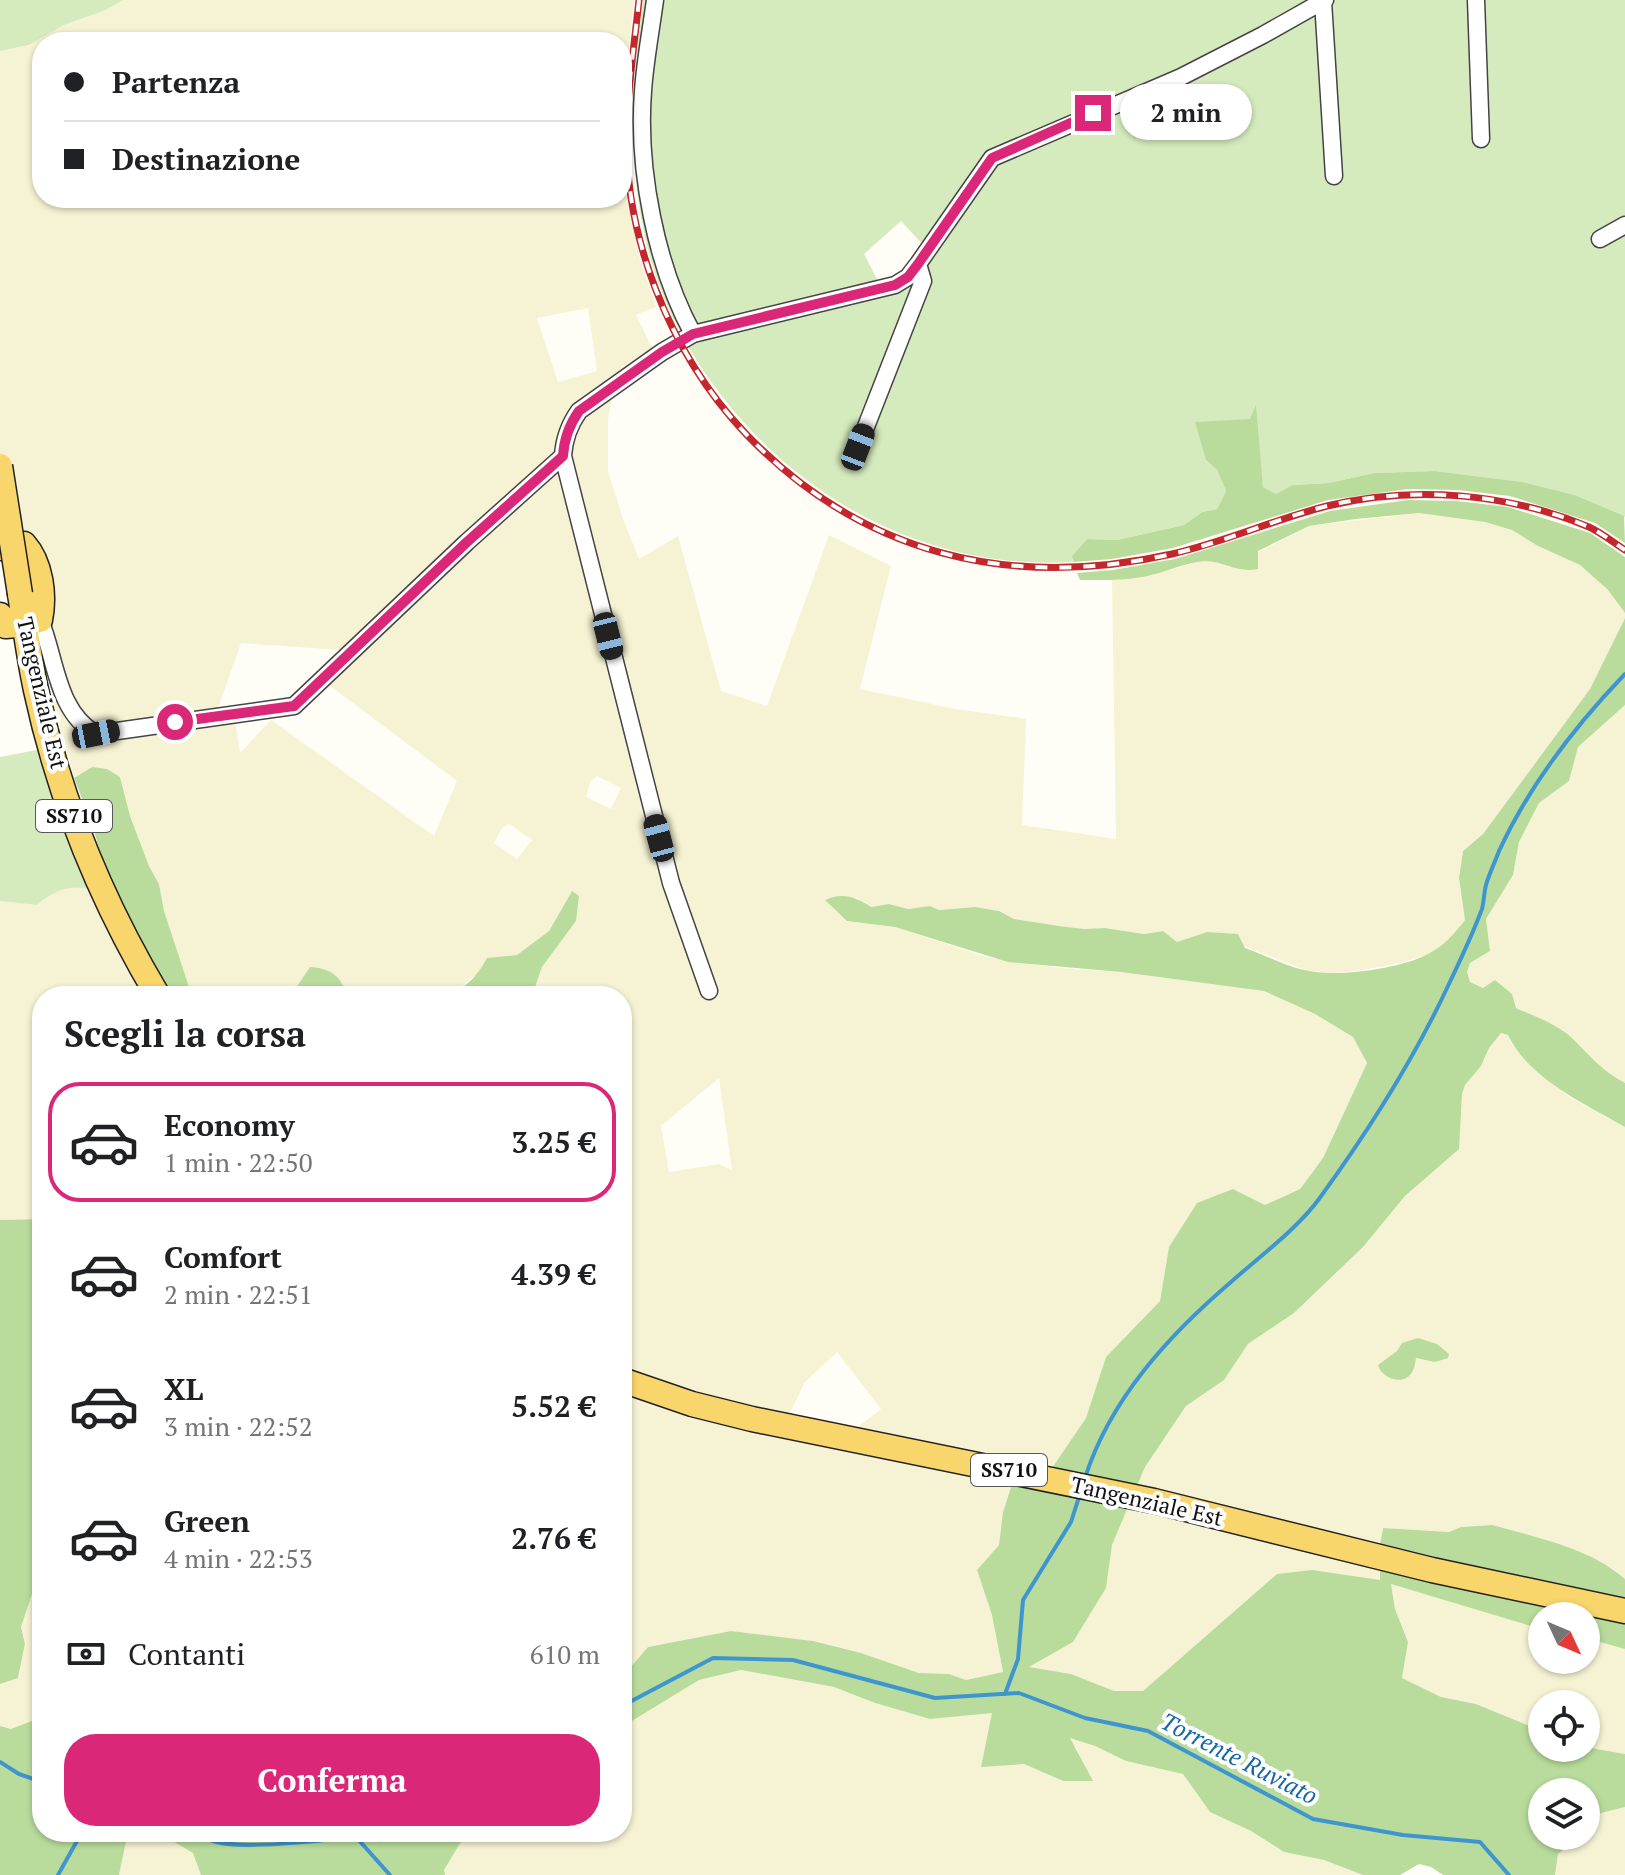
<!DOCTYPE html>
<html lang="it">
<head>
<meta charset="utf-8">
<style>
	:root { --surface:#fff; --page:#f6f6f6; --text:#202124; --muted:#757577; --line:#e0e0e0; --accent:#db2777 }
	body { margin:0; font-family:"PT Serif",serif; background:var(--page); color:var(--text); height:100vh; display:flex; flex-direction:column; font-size:30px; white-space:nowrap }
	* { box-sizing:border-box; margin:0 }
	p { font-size:26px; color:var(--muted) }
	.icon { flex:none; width:44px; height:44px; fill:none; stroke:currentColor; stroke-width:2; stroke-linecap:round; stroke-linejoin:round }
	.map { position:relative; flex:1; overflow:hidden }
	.drawer { position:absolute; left:32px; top:986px; width:600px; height:856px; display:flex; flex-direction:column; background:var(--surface); border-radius:32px; box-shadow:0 2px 6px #0004 }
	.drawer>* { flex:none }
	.top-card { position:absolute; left:32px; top:32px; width:600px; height:176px; border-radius:32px; box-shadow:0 2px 6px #0004; display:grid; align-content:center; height:176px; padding:0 32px; background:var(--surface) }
	.needle { width:52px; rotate:134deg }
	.buttons { position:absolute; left:1528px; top:1602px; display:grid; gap:16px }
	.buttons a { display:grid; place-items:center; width:72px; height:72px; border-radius:50%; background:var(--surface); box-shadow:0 2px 6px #0004; font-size:40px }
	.end { position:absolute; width:36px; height:36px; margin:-18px; border:10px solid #db2777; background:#fff; box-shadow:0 0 0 4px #fff }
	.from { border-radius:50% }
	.bubble { position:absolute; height:56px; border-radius:28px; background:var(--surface); box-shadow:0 2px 6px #0004; font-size:26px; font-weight:700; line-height:56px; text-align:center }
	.car { position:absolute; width:24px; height:48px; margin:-24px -12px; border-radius:10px; box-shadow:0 0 6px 2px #0007; background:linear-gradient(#222 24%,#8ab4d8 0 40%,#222 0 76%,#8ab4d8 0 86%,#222 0) }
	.top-card b { display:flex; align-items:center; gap:28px; height:76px; font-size:30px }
	.top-card b+b { border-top:2px solid var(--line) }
	.top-card i { width:20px; height:20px; background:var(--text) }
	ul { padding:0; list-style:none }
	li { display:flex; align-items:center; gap:24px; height:120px; margin:0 16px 12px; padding:0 16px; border:4px solid transparent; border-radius:32px }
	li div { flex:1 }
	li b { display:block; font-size:30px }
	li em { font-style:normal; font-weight:700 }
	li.current { border-color:var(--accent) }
	li>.icon { width:72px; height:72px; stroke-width:1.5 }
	h2 { padding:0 32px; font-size:36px; line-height:96px }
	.pay { display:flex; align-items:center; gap:20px; height:88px; padding:0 32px; font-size:30px }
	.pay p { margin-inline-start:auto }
	.primary-button { display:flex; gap:16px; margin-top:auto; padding:16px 32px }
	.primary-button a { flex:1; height:92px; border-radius:32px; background:var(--accent); color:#fff; font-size:32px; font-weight:700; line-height:92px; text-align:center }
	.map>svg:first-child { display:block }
	.farmland { fill:#f6f3d4; fill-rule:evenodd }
	.green { fill:#d5ebbd }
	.forest { fill:#b9dc9c }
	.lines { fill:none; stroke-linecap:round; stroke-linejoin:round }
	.stream { stroke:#3f96cf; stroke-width:4 }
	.street-casing { stroke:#444; stroke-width:19 }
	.primary-casing { stroke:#222; stroke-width:27 }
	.street { stroke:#fff; stroke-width:16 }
	.primary { stroke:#f9d66b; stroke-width:24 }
	.rail-casing { stroke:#c4262e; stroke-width:7 }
	.rail { stroke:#fff; stroke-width:4; stroke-dasharray:12; stroke-linecap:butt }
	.primary-bridge-casing { stroke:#222; stroke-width:27; stroke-linecap:butt }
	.primary-bridge { stroke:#f9d66b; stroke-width:24 }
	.route { stroke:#db2777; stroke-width:10 }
	.labels { text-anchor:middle; stroke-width:8; stroke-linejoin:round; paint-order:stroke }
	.shield { fill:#fff; stroke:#585858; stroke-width:2 }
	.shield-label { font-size:20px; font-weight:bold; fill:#111 }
	.street-label { font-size:22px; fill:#111; stroke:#fff }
	.water-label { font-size:24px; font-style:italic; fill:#1768a6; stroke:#fff }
</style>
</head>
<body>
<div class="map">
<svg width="1625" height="1875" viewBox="0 0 1625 1875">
	<rect width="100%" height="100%" fill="#fffdf5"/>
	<path class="farmland" d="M123,0h511l-12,114v-72h-580v156h580v-64l4,62 14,64 16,47 -20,8 18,37 -39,24 -7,44v51l15,48 16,40 39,-23 43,155 46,15 62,-171 62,31 -31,123 96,20 70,10 -4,106 94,14 -4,-259 29,-2 56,-16 24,-1 9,6 79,-41 110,-13 66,9 27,8 26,16 42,19 28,25 17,23v5l-35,71 -107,145 -20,17 -4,27 6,42 -14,19 -24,16 -27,8 -43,8 -24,2 -25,-2 -101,-39 -30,10 -14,-11 -19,3 -39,-6 -21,1 -25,-3 -45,-7 -15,-8 -24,-4 -37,3 -8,-4 -22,3 -19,-5 -18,3 -15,-10 -9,24 48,6 91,30 72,11 63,4 143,19 51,23 38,23 14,26 -44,95 -23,31 -35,16 -32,-16 -64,58 -9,54 -54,56 -20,61 -34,50 -198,-38 27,-21 -44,-57 -32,30 -17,35 -95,-22 -71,-28v-371h-90l10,-29 34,-46 -5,-29 -22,39 -32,24 -30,3 -10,16 -24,19 -38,3h-223l-28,-85 -5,-27 -10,-18 -19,-50 -10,-39 -28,-10 -18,11 -20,-71 -15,-72 15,-14 -19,-79 -35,-2v-489l29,-6 35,-20 42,-15zM588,308l9,63 -39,11 -21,-64zM241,643l99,7 -14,33 131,98 -23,55 -163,-116 -31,33 -7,-45h-15zM597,776l24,12 -10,21 -25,-12 4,-15zM509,824l23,16 -15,19 -23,-16 8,-15zM719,1078l13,92 -13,-6 -50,8 -8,-46z
		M1625,705v378l-14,-7 -19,-16 -23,-24 -99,-54 -3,-10 3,-9 20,-12 -4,-32 27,-44 6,-33 20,-39 30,-22 9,-34z
		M74,886l15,3 58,107h-105v223l-42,1v-319l37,4 22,-16z
		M1501,1033l7,2 4,9 18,19 39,34 56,30v452l-10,-9 -61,-28 -60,-17 -33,2 -12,5 -66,-4 -4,22 1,30 -103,-6 -134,117h-29l-43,-17 -43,-7 45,-25 33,-54 6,-43 33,-78 41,-61 38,-26 24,-36 46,-31 69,-66 42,-51 53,-47 4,-55 3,-9 16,-19 8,-18z
		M622,1393l130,40 260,51 -9,28 -4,33 -22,25 15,45 11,57 -37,8 -17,-6 -30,-1 -58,-20 -48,-12 -82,-10 -83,16 -26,30z
		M42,1578v139l-31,12 -11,-3v-42l19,-7 6,-33 -4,-17 12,-36z
		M1391,1584l151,44v32h44v-22l39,11v105l-39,-7v-43h-44v27l-66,-27 -35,-7 -39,-19 6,-36 -13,-33z
		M741,1670l93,17 41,16 55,16 63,-7 -12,54 43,-2 39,17 16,-29 -11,-15 27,9 31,15 57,13 27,38 41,19 33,21 40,8 39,15h-918l-1,-5 23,-38h155v-105l77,-47z
		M1625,1807v68h-70l3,-21 23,-18h5v-5l14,-18z
		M128,1832h29l36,21 8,22h-82z"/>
	<path class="green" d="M0,0h123l-17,10 -42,15 -35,20 -29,6z
		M643,0h668l-132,70 -183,78 -71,99 -24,-26 -37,33 16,31 -199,47c-13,-21 -21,-44 -29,-68 -26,-88 -20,-174 -9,-264z
		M1329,0h296v517l-50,-22 -52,-13 -88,-11 -61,2 -45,10 -37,2 -16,9 -13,-7 -4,-37 -8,-31 -45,41 11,10 9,21 -9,18 -15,3 -18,13 -67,15 -30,-1 -15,17 2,6c-163,10 -309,-81 -389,-221l214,-55 95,-126z
		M42,749l47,140c-23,-4 -34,1 -52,16l-37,-4v-144z"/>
	<path class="forest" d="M1256,405l7,82 13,7 16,-9 37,-2 45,-10 61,-2 88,11 52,13 49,21 1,27 -30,-20 -85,-27 -52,-6 -50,-1 -80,11 -155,48 -61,11 -38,3 -2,-6 15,-17 30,1 67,-15 18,-13 15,-3 9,-18 -9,-21 -11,-10 -11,-38 55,-3z
		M1408,500l49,1 51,6 82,26 35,24v56l-17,-23 -28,-25 -42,-19 -26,-16 -27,-8 -66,-9 -63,6 -47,7 -51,25v18c-24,5 -36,-11 -61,-7 -18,3 -36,12 -54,15 -21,4 -43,3 -63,3l-3,-7 36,-3 62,-11 155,-48z
		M1625,618v87l-47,42 -9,34 -30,22 -20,39 -6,33 -27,44 4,32 -20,12 -3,9 3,10 13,6 12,-8 17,14 4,14c18,8 41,16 56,30 17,17 31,34 53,45v44c-40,-23 -96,-48 -117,-92l-7,-2 -12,15 -8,18 -16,19 -3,9 -3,55 -54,47 -42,51 -69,66 -46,31 -24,36 -38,26 -41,61 -33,78 -6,43 -33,54 -44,25 42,7 43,17h29l134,-117 35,-4 68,10v-15l245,54v30l-39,-11v-22h-44v12l-11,-2 -140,-42 4,25 13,33 -6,36 39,19 35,7 66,27v17l44,-1 39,7v53l-24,6 -15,18v-39h-44v44h39l-23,18 -3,21h-112l-12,-8 -12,-3 -19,11h-37l-39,-15 -40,-8 -33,-21 -41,-19 -27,-38 -57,-13 -31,-15 -25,-8 23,43h-30l-39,-17 -43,3 11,-54 -62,6 -55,-16 -41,-16 -93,-17 -42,10 -77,47v-50l26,-30 83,-16 82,10 48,12 58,20 30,1 17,6 37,-8 -11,-57 -15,-45 22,-25 4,-33 9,-28 40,-16 34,-50 20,-61 54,-56 9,-54 28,-44 36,-14 32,16 35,-16 23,-31 44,-95 -14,-26 -38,-23 -51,-23 -143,-19 -113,-10 -113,-35 -48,-6 -22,-21c17,-8 31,-3 46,7l18,-3 19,5 22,-3 9,4 36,-3 24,4 15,8 45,7 25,3 21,-1 39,6 19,-3 14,11 30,-10 31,2 7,14c20,7 39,17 59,22 31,8 96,-1 124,-16 16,-8 26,-20 37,-34l-6,-42 4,-27 20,-17 107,-145z
		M92,767l15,2 13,8 10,39 19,50 10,18 5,27 28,85h-22l-63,-119 -14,-50 -19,-49z
		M572,891l7,5 -3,25 -34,46 -10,29h-117v-2c38,-1 52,0 72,-36l30,-3 32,-24z
		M310,967c19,1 33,9 36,29h-52l4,-11z
		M42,1219v359l-9,13 -12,36 4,17 -7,34 -18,6v-464z
		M1418,1338l19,6 12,10 -1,4 -13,4 -19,-4c-1,5 -1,10 -4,14 -8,15 -31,6 -34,-7l19,-14 5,-8z
		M1493,1525c43,12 99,24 132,54v24l-246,-53 4,-22 66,4 12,-5z
		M42,1717v115h86l-9,43h-119v-149l11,3z
		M157,1832h310l-23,38 1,5h-244l-8,-22z"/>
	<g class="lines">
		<path class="stream" d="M1085,1478c25,-79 84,-143 146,-196 28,-25 66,-53 88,-83 48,-66 94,-138 129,-213 11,-23 25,-53 34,-77 2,-8 2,-16 4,-24 3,-11 9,-23 13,-34 30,-65 76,-125 126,-177
			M1005,1694l13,-35 5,-59 48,-78 9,-28
			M622,1706l91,-48 80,2 142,38 84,-5 66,25 63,13 165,88 90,16 77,7 29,33
			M0,1762l19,12 23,8
			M196,1832c5,3 11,7 17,9 30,10 131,-2 164,-9
			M356,1837l34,38
			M58,1875l24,-43"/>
		<defs>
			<path id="street" d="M655,0c-4,30 -10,61 -12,91 -6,78 13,175 50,243
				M1476,0l5,139
				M1323,1l11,175
				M1600,239l25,-14
				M858,447l65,-166 -5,-17
				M40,620c16,38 16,91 56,114l198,-28 173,-164 96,-86
				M709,991l-38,-108 -108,-427c1,-16 6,-31 16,-45l83,-59 31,-18 202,-49 13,-8 10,-13 74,-106 189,-81 82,-42 62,-35"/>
			<path id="primary" d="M0,548l24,-4c17,19 21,51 16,76l-15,4 -19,2 -6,-11
				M20,594c5,32 9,64 16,96 23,107 66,212 122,306
				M622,1380l70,24 60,15 402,82 278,69 193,41"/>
		</defs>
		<use href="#street" class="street-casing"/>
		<use href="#primary" class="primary-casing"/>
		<use href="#street" class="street"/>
		<use href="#primary" class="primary"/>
		<defs>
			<path id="rail" d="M639,0c-4,39 -10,79 -12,119 -6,113 42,234 119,315 116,121 264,156 426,120 53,-12 103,-35 155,-48 86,-21 181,-13 262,21 13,6 25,16 36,23"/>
		</defs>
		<use href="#rail" class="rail-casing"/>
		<use href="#rail" class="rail"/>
		<defs>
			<path id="primary-bridge" d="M0,466l20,128"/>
		</defs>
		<use href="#primary-bridge" class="primary-bridge-casing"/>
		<use href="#primary-bridge" class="primary-bridge"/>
	</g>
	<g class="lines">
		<path class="route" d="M175,722l119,-16 173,-164 96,-86c1,-16 6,-31 16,-45l83,-59 31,-18 202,-49 13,-8 10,-13 74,-106 101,-45"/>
	</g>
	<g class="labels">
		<g class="shield">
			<rect x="36" y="800" width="76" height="32" rx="6"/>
			<rect x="971" y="1454" width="76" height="32" rx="6"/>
		</g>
		<g class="shield-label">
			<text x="74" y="823">SS710</text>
			<text x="1009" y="1477">SS710</text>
		</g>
		<g class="street-label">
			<text transform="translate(42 693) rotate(77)" y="8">Tangenziale Est</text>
			<text transform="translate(1147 1501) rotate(13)" y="8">Tangenziale Est</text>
		</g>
		<g class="water-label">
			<text transform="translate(1239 1759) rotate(27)" y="8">Torrente Ruviato</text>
		</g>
	</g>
</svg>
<div class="buttons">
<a><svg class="needle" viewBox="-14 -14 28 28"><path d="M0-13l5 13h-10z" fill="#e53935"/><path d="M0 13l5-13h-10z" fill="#757577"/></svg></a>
<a><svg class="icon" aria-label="locate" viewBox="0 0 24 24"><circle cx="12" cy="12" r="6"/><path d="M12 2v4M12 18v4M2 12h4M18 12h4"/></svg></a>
<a><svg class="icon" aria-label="layers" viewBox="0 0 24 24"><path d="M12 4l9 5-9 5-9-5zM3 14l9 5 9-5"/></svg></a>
</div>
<i class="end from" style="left:175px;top:722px"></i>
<i class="end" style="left:1093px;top:113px"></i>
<div class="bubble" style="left:1120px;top:84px;width:132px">2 min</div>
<i class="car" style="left:858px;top:447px;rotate:21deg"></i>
<i class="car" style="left:608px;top:636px;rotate:166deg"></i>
<i class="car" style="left:96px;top:734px;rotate:79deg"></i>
<i class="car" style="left:659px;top:838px;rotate:345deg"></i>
<div class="top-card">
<b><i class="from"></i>Partenza</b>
<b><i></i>Destinazione</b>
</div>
<section class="drawer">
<h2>Scegli la corsa</h2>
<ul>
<li class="current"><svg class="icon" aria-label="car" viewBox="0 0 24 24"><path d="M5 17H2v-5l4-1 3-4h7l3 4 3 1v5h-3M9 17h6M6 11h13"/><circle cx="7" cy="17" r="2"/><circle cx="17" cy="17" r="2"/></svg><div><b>Economy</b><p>1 min · 22:50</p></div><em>3.25 €</em></li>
<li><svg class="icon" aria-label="car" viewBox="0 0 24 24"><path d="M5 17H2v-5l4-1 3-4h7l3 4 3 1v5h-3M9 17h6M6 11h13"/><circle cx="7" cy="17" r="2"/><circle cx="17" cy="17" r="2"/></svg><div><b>Comfort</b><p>2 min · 22:51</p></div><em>4.39 €</em></li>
<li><svg class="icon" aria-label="car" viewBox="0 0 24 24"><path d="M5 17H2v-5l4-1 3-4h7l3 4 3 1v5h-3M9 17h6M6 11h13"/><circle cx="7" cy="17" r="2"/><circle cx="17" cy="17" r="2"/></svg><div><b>XL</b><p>3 min · 22:52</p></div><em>5.52 €</em></li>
<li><svg class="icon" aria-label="car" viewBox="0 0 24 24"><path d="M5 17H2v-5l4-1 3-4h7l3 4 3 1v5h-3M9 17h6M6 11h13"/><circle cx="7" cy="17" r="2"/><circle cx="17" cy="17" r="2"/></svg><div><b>Green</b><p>4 min · 22:53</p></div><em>2.76 €</em></li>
</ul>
<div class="pay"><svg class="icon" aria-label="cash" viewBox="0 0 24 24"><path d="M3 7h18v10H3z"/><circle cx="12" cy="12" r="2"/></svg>Contanti<p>610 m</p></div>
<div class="primary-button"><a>Conferma</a></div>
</section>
</div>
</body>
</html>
